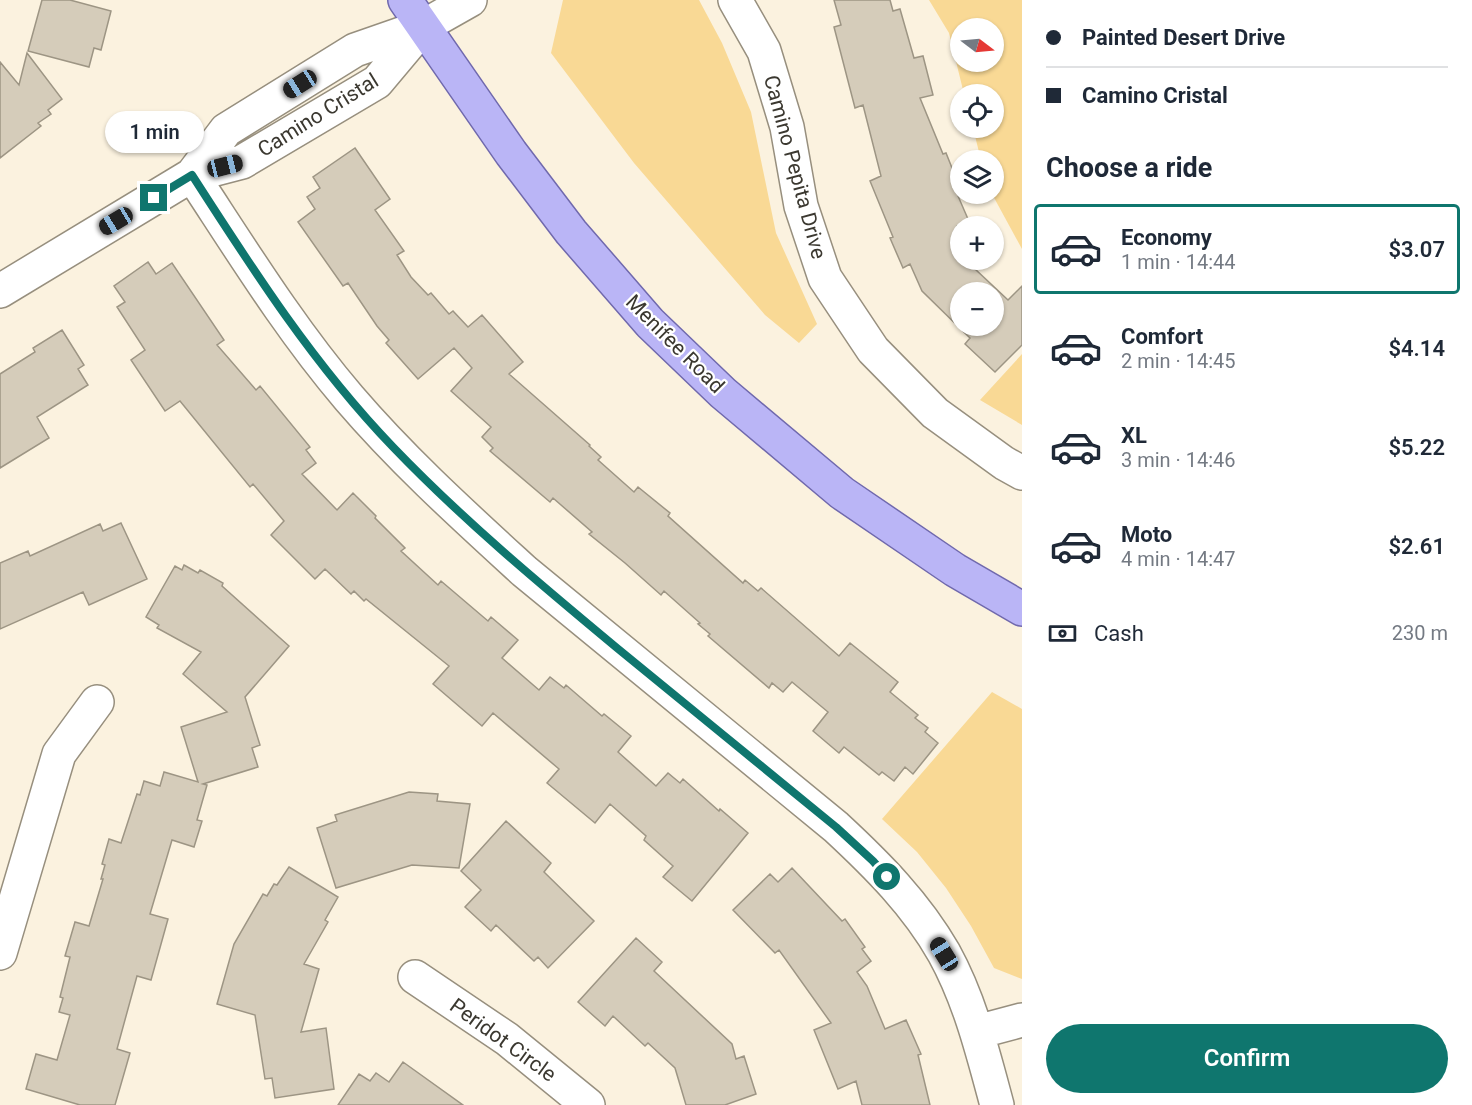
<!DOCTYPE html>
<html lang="en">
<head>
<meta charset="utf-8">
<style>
	:root { --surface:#fff; --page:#f6f6f7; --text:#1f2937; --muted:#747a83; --line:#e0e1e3; --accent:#0f766e }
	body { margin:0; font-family:Roboto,sans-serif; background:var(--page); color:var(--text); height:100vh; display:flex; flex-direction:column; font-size:22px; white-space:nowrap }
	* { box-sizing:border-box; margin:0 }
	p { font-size:20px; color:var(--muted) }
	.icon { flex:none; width:33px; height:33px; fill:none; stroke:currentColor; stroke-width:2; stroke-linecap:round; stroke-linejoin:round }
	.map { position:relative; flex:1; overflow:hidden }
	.sheet { display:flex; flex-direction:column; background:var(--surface); width:450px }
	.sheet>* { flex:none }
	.hud { display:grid; align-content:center; height:132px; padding:0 24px; background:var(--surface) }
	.needle { width:39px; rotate:106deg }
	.fabs { position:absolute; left:950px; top:18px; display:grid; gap:12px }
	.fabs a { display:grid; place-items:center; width:54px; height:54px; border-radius:50%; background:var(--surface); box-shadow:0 2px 4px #0004; font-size:30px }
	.end { position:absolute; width:27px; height:27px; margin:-14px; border:8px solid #0f766e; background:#fff; box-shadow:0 0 0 3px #fff }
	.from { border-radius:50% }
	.bubble { position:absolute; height:42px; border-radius:21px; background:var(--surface); box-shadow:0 2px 4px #0004; font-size:20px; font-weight:600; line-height:42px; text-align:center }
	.car { position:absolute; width:18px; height:36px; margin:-18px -9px; border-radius:8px; box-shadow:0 0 4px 2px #0007; background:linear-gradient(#222 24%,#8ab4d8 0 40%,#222 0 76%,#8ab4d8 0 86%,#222 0) }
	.hud b { display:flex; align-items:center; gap:21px; height:57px; font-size:22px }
	.hud b+b { border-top:2px solid var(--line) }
	.hud i { width:15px; height:15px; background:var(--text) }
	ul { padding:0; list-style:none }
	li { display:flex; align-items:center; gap:18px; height:90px; margin:0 12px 9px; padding:0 12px; border:3px solid transparent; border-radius:6px }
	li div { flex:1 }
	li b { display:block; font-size:22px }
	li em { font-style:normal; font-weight:600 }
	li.active { border-color:var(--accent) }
	li>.icon { width:54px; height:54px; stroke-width:1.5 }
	h2 { padding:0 24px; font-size:27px; line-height:72px }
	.pay { display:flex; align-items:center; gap:15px; height:66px; padding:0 24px; font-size:22px }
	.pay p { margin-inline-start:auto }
	.action { display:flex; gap:12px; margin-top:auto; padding:12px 24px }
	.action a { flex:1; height:69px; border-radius:36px; background:var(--accent); color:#fff; font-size:24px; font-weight:600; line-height:69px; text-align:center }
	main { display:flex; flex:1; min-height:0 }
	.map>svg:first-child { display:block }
	.green { fill:#f9d995; fill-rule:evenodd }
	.building { fill:#d5ccba; stroke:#9d9584; stroke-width:1.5; fill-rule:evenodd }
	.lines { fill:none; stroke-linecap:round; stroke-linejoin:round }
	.minor-casing { stroke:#978f7e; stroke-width:36 }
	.major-casing { stroke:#7069ad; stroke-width:36 }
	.minor { stroke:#fff; stroke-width:33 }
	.major { stroke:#bab5f6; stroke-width:33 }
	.route { stroke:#0f766e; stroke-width:8 }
	.labels { text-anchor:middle; stroke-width:4.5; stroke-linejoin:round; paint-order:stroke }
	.street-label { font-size:21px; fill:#3b3830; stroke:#fff }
</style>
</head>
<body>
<main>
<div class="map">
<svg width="1022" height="1105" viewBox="0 0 1022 1105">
	<rect width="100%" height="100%" fill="#fbf2df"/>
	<path class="green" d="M563,0h136l23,43 29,69 25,121 41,91 -18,19 -34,-28 -131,-152 -83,-110z
		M929,0h93v249l-30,-55 1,-34h-12l-8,-32h20v-34h-29l-15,-61zM960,28h33v34h-33z
		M1022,354v71l-42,-25z
		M992,692l30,17v270l-28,-11 -23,-42 -25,-38 -29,-36 -35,-33z"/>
	<path class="building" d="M42,0h28l41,11 -10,39 -7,-2 -5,19 -61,-16z
		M834,0h56l3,11 7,-2 14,49 9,-2 10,39 -13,3 23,56 3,-1 14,35v6h3l-5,2 13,30h-14l3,9v25h11l3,8 34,32 14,-14v59l-27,27 -30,-28 5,-6 -48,-47 -12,-27 -7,4 -13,-30 3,-1 -23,-56 11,-5 -18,-71 -8,3 -21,-81 7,-2zM960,292h33v34h-33z
		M27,53l35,46 -14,11 3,4 -13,9 3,3 -41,32v-96l19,23z
		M355,148l35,51 -15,11 29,41 -7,4 14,22 17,18 3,-2 18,21 4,-3 15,16 14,-12 41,47 -14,12 81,71 -1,1 12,11 -3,3 36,32 4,-5 32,26 -2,3 75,67 2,-3 13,11 3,-3 78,68 11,-13 48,39 -8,10 28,23 -3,3 13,10 -3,4 13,11 -25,31 -8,-7 -11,14 -12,-9 -3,3 -35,-28 -5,6 -26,-22 15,-19 -36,-30 -9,10 -11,-9 -3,5 -61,-52 2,-2 -12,-10 2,-1 -36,-32 -3,4 -36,-32 -36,-29 3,-2 -39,-34 -3,4 -60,-51 3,-3 -11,-11 9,-10 -40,-36 21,-23 -18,-20 -36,31 -32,-36 3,-3 -12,-14 -29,-43 -5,3 -45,-64 17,-13 -8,-12 13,-9 -7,-11z
		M148,262l8,12 16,-11 52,77 -7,5 39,45 4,-4 50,61 -4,3 10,13 -14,11 35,36 16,-17 23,23 -1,2 30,30 -4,3 37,34 3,-4 47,40 3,-4 27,23 -16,18 37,32 11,-13 14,11 2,-3 36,31 2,-2 27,22 -13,16 38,34 12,-13 12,10 3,-4 36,32 1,-2 28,24 -56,68 -29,-24 10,-11 -29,-26 2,-4 -36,-32 -15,19 -48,-40 12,-14 -66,-56 -11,13 -49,-42 16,-18 -83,-67 -2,2 -10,-10 -3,3 -26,-25 -10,10 -44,-44 13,-14 -31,-37 -3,3 -70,-86 -15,10 -34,-51 14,-10 -28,-43 8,-5 -11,-16z
		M62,330l22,35 -6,4 10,16 -51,32 12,21 -49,30v-94l35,-22 -2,-4z
		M121,523l26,56 -58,26 -6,-13 -83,37v-66l28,-12 2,5 70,-32 3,7z
		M184,565l14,8 2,-3 23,13 -1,3 67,60 -44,51 15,48 -8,3 6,19 -55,17 4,1 -10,35 5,1 -8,26 -22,-7 -22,74 18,5 -17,61 -14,-4 -20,73 13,4 -15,52h-35l-54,-16 10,-35 21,6 13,-45 -11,-3 4,-14 -3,-1 10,-40 -5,-1 10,-34 14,4 14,-47h-2l4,-14 -3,-1 7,-25 12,4 16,-49 3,1 4,-14 16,5 4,-14 34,10 -17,-55 46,-15 -44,-38 18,-22 -44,-24 2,-3 -13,-8 29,-51 7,4z
		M409,792l29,2 -1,7 33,3 -11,64 -47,-3 -76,23 -19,-60 20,-7 -2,-6z
		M506,821l45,42 -7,9 50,49 -46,47 -10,-11 -4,4 -38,-36 -5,6 -26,-24 16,-17 -20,-19z
		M289,867l49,30 -13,23 3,2 -24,42 15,5 -18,63 25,-4 8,61 -59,9 -3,-20 -7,1 -10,-64 -38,-11 17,-60 29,-50 4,2 7,-12 3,1z
		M792,868l50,53 3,-2 20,28 -3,2 9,12 -14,11 10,14 18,43 21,-9 15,34 -3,1 12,50h-68l-6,-24 -18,8 -24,-59 17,-7 -52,-73 -4,3 -42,-43 37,-36 8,8z
		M636,938l26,24 -8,9 78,73 4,15 8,-3 12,38 -31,11h-39l-11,-37 -27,-25 -3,3 -32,-30 -8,10 -27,-24z
		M403,1062l60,43h-125l21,-31 11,7 6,-8 13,9z"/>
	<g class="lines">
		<defs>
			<path id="minor" d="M735,0l29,51 23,76 14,79 24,72 48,72 62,63 69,50 18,10
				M192,175c50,76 98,154 157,223 54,63 115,118 175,173l312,256c41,38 80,77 108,126 26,47 39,100 53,152
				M192,175l34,-45 129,-80 69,-24 46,-26
				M0,291l192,-116 50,-13 135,-80 47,-56
				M0,953l59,-199 38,-52
				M415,977l92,62 81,66
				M977,1032l45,-12"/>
			<path id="major" d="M405,0l106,153 60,79 79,91 73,70 119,100 113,77 67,39"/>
		</defs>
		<use href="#minor" class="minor-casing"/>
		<use href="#major" class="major-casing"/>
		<use href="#minor" class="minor"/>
		<use href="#major" class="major"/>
	</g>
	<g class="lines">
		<path class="route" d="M154,198l38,-23c61,95 122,190 201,272 69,72 147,137 224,201 73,60 146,119 219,179l37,34 14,16"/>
	</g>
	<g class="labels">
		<g class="street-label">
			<text transform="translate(318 115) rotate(-32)" y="7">Camino Cristal</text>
			<text transform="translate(795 167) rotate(75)" y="7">Camino Pepita Drive</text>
			<text transform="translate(675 344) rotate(45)" y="7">Menifee Road</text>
			<text transform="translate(503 1040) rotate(36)" y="7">Peridot Circle</text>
		</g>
	</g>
</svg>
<div class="fabs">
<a><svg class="needle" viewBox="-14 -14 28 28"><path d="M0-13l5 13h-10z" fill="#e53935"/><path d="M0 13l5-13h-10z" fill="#747a83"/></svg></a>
<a><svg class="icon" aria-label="locate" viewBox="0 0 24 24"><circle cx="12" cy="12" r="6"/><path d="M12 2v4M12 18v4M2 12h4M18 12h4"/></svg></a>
<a><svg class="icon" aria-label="layers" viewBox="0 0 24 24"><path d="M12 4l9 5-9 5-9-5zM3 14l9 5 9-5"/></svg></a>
<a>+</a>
<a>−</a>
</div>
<i class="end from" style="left:887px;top:877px"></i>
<i class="end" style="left:154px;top:198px"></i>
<div class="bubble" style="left:105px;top:111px;width:99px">1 min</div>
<i class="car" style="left:300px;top:84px;rotate:238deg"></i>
<i class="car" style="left:225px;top:166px;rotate:76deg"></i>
<i class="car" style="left:116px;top:221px;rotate:239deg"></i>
<i class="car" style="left:944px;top:954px;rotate:328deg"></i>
</div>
<section class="sheet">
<div class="hud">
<b><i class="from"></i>Painted Desert Drive</b>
<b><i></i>Camino Cristal</b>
</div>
<h2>Choose a ride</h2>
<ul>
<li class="active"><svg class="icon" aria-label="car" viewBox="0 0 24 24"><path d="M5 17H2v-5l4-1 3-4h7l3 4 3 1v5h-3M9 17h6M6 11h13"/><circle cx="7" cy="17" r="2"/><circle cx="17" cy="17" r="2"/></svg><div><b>Economy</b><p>1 min · 14:44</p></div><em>$3.07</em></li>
<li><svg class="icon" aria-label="car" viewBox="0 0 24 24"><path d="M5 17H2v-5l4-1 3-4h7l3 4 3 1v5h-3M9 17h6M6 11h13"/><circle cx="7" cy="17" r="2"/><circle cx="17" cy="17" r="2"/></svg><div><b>Comfort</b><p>2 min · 14:45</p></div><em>$4.14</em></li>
<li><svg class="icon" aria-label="car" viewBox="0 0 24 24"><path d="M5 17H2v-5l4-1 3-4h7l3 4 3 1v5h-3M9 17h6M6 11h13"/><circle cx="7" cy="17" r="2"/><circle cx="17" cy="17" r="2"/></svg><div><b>XL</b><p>3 min · 14:46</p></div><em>$5.22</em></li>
<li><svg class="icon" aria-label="car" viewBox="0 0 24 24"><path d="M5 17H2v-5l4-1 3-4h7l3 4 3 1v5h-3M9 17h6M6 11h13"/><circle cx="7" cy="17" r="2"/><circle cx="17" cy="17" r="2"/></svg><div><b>Moto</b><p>4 min · 14:47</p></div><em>$2.61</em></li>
</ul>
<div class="pay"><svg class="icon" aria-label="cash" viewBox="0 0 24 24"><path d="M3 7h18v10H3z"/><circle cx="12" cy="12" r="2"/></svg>Cash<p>230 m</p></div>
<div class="action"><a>Confirm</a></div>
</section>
</main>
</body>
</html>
